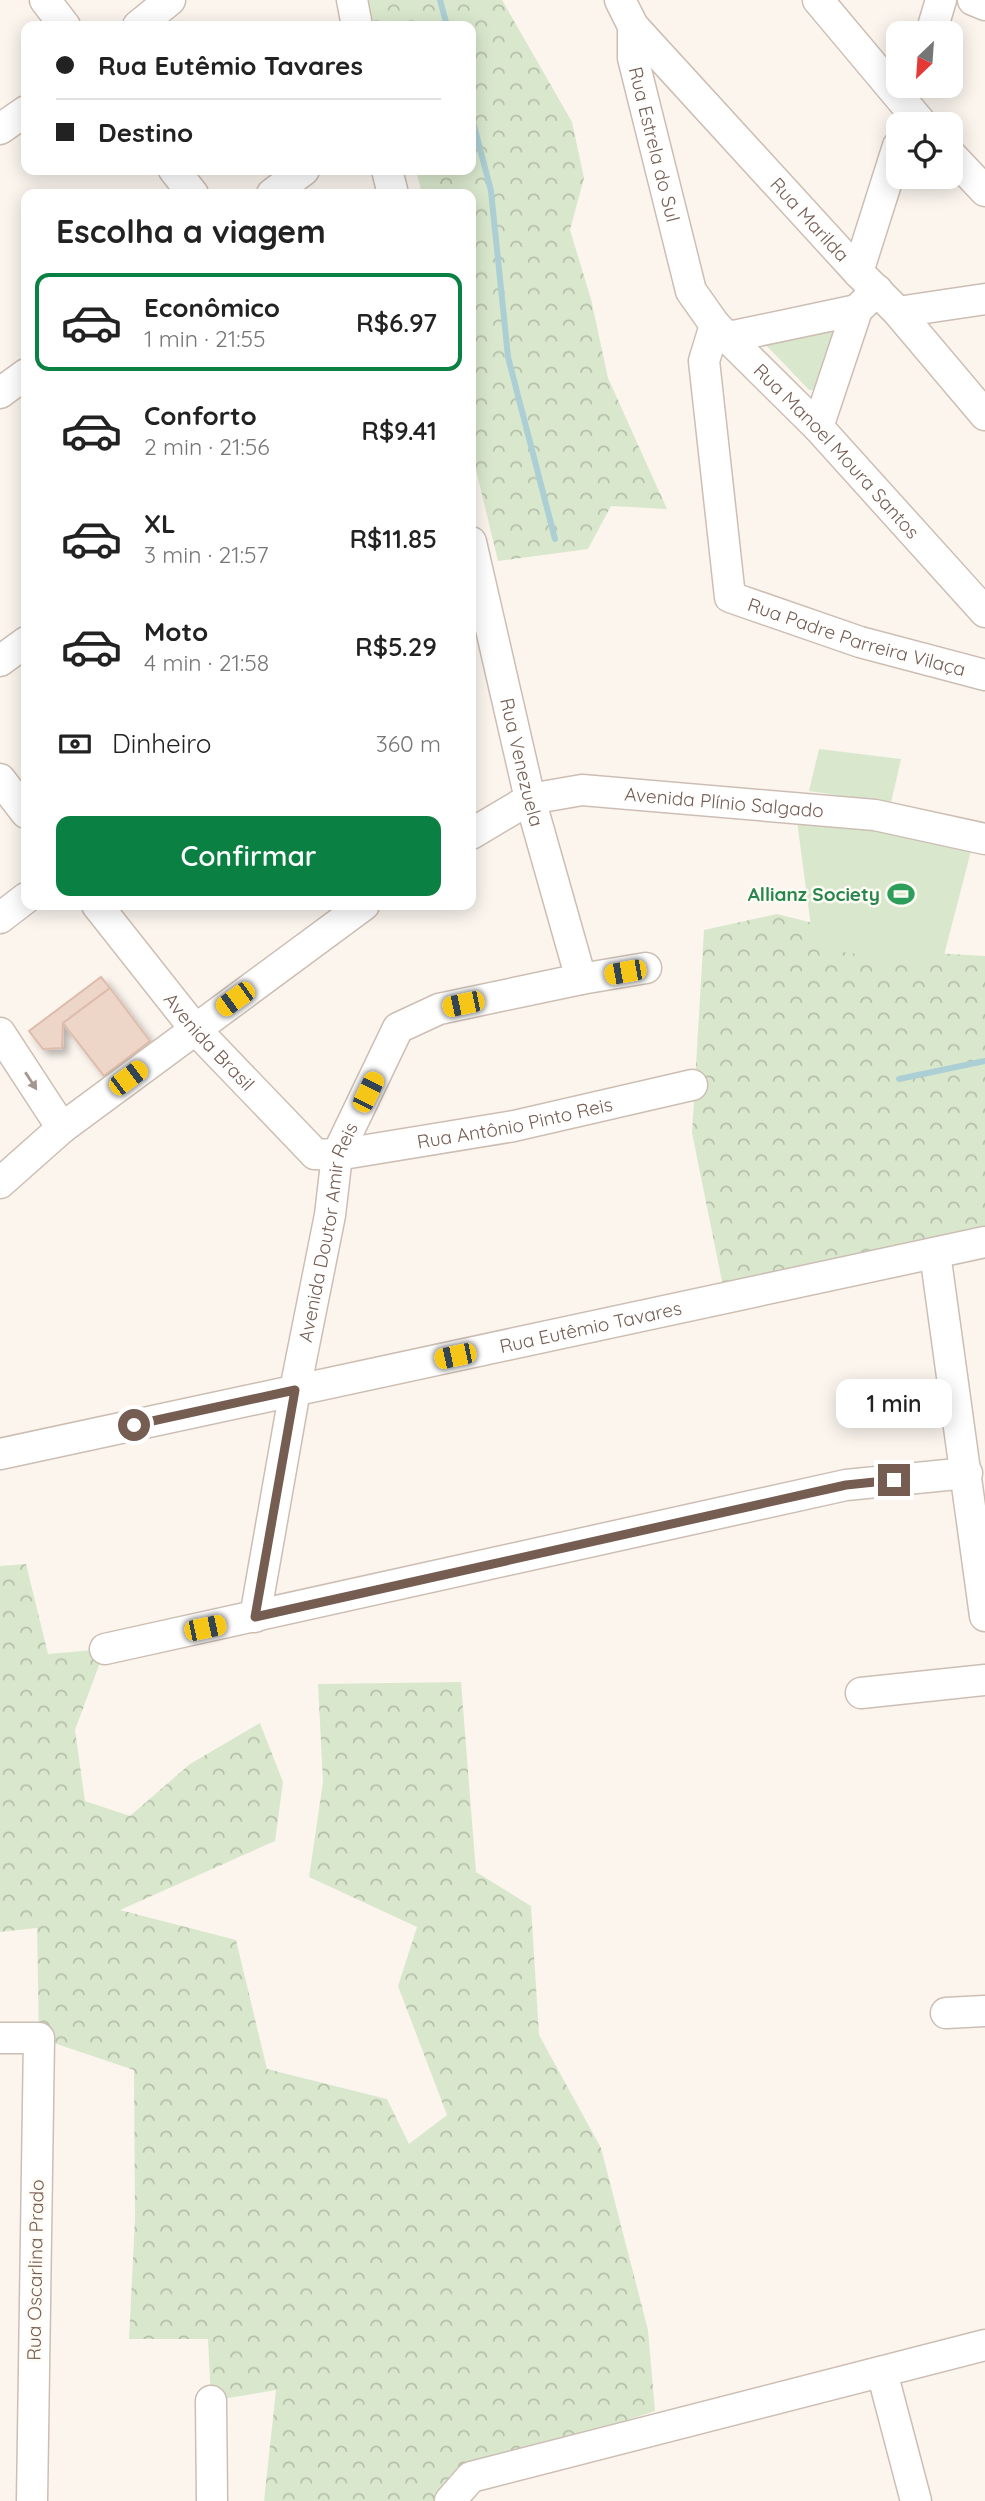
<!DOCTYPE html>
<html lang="pt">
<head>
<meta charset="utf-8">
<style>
	:root { --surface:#fff; --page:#f2f2f2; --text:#222; --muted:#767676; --line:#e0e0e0; --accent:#0b8043 }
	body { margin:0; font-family:Quicksand,sans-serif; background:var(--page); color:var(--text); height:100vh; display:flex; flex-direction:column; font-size:26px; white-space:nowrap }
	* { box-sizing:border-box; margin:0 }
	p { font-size:23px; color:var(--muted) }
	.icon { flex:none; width:38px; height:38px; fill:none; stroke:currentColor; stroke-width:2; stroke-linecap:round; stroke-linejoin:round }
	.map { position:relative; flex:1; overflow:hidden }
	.sheet { position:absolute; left:21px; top:189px; width:455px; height:721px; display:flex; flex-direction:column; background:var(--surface); border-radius:14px; box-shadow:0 4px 18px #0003 }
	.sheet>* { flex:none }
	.guide { position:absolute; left:21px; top:21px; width:455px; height:154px; border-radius:14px; box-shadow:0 4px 18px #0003; display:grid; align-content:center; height:154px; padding:0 35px; background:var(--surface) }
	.needle { width:46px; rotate:205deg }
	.controls { position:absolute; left:886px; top:21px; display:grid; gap:14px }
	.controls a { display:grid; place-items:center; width:77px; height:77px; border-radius:14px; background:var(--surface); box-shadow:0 4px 18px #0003; font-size:35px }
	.end { position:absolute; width:32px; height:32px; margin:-16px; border:9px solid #755d52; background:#fff; box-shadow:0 0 0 4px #fff }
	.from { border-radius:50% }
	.bubble { position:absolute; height:49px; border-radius:14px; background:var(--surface); box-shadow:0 4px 18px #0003; font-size:23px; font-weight:600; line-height:49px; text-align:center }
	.car { position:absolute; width:21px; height:42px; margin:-21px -10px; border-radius:9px; box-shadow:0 0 5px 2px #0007; background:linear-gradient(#f5c518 24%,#345 0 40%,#f5c518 0 76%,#345 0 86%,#f5c518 0) }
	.guide b { display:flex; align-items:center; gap:24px; height:66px; font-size:26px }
	.guide b+b { border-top:2px solid var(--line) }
	.guide i { width:18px; height:18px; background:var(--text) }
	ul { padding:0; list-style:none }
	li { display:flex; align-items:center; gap:21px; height:98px; margin:0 14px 10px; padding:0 21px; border:4px solid transparent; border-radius:14px }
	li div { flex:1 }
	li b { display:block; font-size:26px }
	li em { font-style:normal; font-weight:600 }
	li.on { border-color:var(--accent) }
	li>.icon { width:63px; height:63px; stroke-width:1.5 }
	h2 { padding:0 35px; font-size:32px; line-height:84px }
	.pay { display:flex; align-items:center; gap:18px; height:77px; padding:0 35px; font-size:26px }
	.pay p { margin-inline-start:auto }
	.primary-button { display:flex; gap:14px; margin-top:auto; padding:14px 35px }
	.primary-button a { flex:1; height:80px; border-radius:14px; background:var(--accent); color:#fff; font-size:28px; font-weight:600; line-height:80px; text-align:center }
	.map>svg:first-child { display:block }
	.forest { fill:url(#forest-crowns) }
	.green { fill:#d9e8cd }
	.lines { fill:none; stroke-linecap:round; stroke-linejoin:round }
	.stream { stroke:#abcfd4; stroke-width:6 }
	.building { fill:#edd6c8; stroke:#debcab; stroke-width:2; filter:url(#shadow) }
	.minor-casing { stroke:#cdbeb4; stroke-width:33 }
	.minor { stroke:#fff; stroke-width:30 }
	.oneway { fill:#a5968f }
	.route { stroke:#755d52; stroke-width:9 }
	.labels { text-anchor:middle; stroke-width:5; stroke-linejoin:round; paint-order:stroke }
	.street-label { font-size:19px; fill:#755d52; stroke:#fefaf4 }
	.leisure-label { font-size:19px; font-weight:bold; fill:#27864d; stroke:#fefaf4; text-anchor:end }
</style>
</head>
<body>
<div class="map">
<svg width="985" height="2501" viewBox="0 0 985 2501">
	<defs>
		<pattern id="forest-crowns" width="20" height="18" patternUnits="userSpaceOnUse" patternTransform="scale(1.75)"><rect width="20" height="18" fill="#d9e8cd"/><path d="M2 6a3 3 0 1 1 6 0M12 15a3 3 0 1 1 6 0" fill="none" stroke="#b5bfa9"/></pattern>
		<filter id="shadow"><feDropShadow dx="5.5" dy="5.5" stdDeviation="3.5" flood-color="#0004"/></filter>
	</defs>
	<rect width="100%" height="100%" fill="#fbf5ee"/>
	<path class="forest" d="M342,0h160l70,122 12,56 -14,52 21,69 17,79 59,131 -56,-3 -23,43 -90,12 -27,-112v-255h-49l-6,-24h55v-144h-123z
		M777,914l155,39 53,3v277l-262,53 -31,-153 12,-203z
		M26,1564l22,90 57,-5 -30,81 10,71 45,15 60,-52 70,-41 23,59 -8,59 -155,69 116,30 31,129 120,30 22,45 38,-29 -49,-129 19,-59 -108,-50 14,-95 -5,-98 143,-2 15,190 55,34 8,129 62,113 47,182 7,81 -188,61 -27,29h-176l12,-111 -65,11 -3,-62h-79l6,-120 -1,-149 -95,-32 -2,-110 -37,4v-366z"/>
	<path class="green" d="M839,328l-22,62h-8l-43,-45 7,-10z
		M819,749l82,10 -10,44 -82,-12z
		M797,821l93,12 81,18 -29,112 -128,-14z"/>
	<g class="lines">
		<path class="stream" d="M440,0l7,26
			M471,114l20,77 17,166 47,182
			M899,1079l86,-18"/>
	</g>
	<path class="building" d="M101,977l9,11 -47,35 -1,25 -19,1 -14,-18z
		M110,988l40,53 -46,35 -41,-53z"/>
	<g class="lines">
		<defs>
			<g id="minor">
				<path d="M45,0l20,26"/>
				<path d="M352,0l5,26"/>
				<path id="s1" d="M620,0l13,26v32l58,233 24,34 103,102 167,185"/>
				<path d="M818,0l104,124"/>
				<path d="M973,0l12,5"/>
				<path d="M138,26l32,-26"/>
				<path id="s2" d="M633,26l225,246 40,40 87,103"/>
				<path d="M931,33l10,-33"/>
				<path d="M0,129l26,-18"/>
				<path d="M950,154l35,37"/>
				<path d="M174,170l19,24"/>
				<path d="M387,170l6,24"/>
				<path d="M272,194l32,-24"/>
				<path d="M858,272l40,-126"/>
				<path d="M898,312l87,-13"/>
				<path id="s3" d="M715,325l-11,36 26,236 130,45 125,33"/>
				<path d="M729,337l128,-27"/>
				<path d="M0,393l26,-19"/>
				<path d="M818,427l39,-117 20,-20"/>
				<path id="s4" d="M471,542l59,257 51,180"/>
				<path d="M0,661l26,-19"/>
				<path d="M0,779l26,34"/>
				<path id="s5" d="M471,834l59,-35 52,-9 293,25 110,24"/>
				<path id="s6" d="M97,905l98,124 120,125 22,1 177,-29 178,-41"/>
				<path d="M0,918l26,-20"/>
				<path d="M0,1033l62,95"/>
				<path d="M0,1183l62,-55 302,-223"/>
				<path d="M935,1253l50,363"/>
				<path id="s7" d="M0,1454l985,-212"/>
				<path id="s8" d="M255,1617l40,-227 35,-175 7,-60 61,-127 41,-19 142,-30 65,-11"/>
				<path d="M105,1649l741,-164 121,-12"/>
				<path d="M861,1693l124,-13"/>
				<path d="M946,2013l39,-2"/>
				<path d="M0,2038h39l-7,463"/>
				<path d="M882,2372l34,129"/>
				<path d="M211,2401l1,100"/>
				<path d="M450,2501l21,-24 514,-132"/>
			</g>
		</defs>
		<use href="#minor" class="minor-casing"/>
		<use href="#minor" class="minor"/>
	</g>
	<defs><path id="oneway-solid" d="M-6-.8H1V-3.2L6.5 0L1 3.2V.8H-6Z" transform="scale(1.75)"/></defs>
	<use class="oneway" href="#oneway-solid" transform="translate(31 1081) rotate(57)"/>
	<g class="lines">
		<path class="route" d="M134,1425l161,-35 -40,227 591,-132 48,-5"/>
	</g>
	<defs>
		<symbol id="stadium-bare" viewBox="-9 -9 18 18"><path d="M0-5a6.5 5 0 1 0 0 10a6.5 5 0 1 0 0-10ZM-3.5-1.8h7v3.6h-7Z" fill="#2e9e5b" stroke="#fefaf4" stroke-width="2.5" paint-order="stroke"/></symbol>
	</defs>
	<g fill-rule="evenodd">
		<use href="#stadium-bare" x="882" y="875" width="38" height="38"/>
	</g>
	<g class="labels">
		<g class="street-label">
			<text dy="7" stroke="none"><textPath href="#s1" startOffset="150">Rua Estrela do Sul</textPath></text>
			<text dy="7" stroke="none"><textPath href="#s2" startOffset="262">Rua Marilda</textPath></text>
			<text dy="7" stroke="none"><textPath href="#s1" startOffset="518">Rua Manoel Moura Santos</textPath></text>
			<text dy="7" stroke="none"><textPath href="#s3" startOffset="408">Rua Padre Parreira Vilaça</textPath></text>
			<text dy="7" stroke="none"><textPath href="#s4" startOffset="226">Rua Venezuela</textPath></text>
			<text dy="7" stroke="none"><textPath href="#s5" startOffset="264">Avenida Plínio Salgado</textPath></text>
			<text dy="7" stroke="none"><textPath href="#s6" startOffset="177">Avenida Brasil</textPath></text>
			<text dy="7" stroke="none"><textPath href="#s6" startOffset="534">Rua Antônio Pinto Reis</textPath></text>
			<text dy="7" stroke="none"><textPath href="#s8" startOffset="392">Avenida Doutor Amir Reis</textPath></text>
			<text dy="7" stroke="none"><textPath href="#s7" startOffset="604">Rua Eutêmio Tavares</textPath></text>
			<text transform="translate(35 2270) rotate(-89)" y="7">Rua Oscarlina Prado</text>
		</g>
		<g class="leisure-label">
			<text x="880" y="901">Allianz Society</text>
		</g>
	</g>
</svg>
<div class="controls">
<a><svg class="needle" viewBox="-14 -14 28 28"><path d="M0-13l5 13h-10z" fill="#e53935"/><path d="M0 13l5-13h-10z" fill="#767676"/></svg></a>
<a><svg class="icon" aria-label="locate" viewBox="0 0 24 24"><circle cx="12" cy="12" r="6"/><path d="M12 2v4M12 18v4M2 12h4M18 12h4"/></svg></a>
</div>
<i class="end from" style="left:134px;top:1425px"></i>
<i class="end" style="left:894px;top:1480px"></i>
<div class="bubble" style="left:836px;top:1379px;width:116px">1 min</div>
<i class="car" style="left:625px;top:972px;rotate:260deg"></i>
<i class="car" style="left:235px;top:999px;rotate:234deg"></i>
<i class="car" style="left:463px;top:1004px;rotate:258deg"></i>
<i class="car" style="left:128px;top:1078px;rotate:53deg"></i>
<i class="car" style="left:368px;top:1092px;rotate:26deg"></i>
<i class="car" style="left:455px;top:1356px;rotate:258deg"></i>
<i class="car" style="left:205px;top:1628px;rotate:78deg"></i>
<div class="guide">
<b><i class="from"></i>Rua Eutêmio Tavares</b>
<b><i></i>Destino</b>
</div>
<section class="sheet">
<h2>Escolha a viagem</h2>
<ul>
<li class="on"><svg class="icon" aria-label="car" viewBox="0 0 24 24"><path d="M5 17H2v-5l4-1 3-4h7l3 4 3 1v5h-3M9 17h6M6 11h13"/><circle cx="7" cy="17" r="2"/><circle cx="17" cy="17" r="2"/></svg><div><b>Econômico</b><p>1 min · 21:55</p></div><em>R$6.97</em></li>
<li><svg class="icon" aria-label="car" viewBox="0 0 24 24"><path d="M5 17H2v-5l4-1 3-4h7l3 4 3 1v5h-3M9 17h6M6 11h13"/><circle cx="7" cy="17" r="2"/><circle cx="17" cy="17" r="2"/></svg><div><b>Conforto</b><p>2 min · 21:56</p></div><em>R$9.41</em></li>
<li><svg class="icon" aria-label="car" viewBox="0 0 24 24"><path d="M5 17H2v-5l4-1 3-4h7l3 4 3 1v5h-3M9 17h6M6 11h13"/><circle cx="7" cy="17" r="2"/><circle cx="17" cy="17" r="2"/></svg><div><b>XL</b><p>3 min · 21:57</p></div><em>R$11.85</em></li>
<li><svg class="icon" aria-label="car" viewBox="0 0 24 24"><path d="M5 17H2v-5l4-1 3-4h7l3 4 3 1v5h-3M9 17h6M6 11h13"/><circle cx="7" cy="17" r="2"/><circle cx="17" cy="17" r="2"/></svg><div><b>Moto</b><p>4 min · 21:58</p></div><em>R$5.29</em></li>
</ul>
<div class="pay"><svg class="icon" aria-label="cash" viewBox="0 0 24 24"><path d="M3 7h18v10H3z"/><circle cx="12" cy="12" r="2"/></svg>Dinheiro<p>360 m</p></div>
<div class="primary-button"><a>Confirmar</a></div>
</section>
</div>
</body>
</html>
